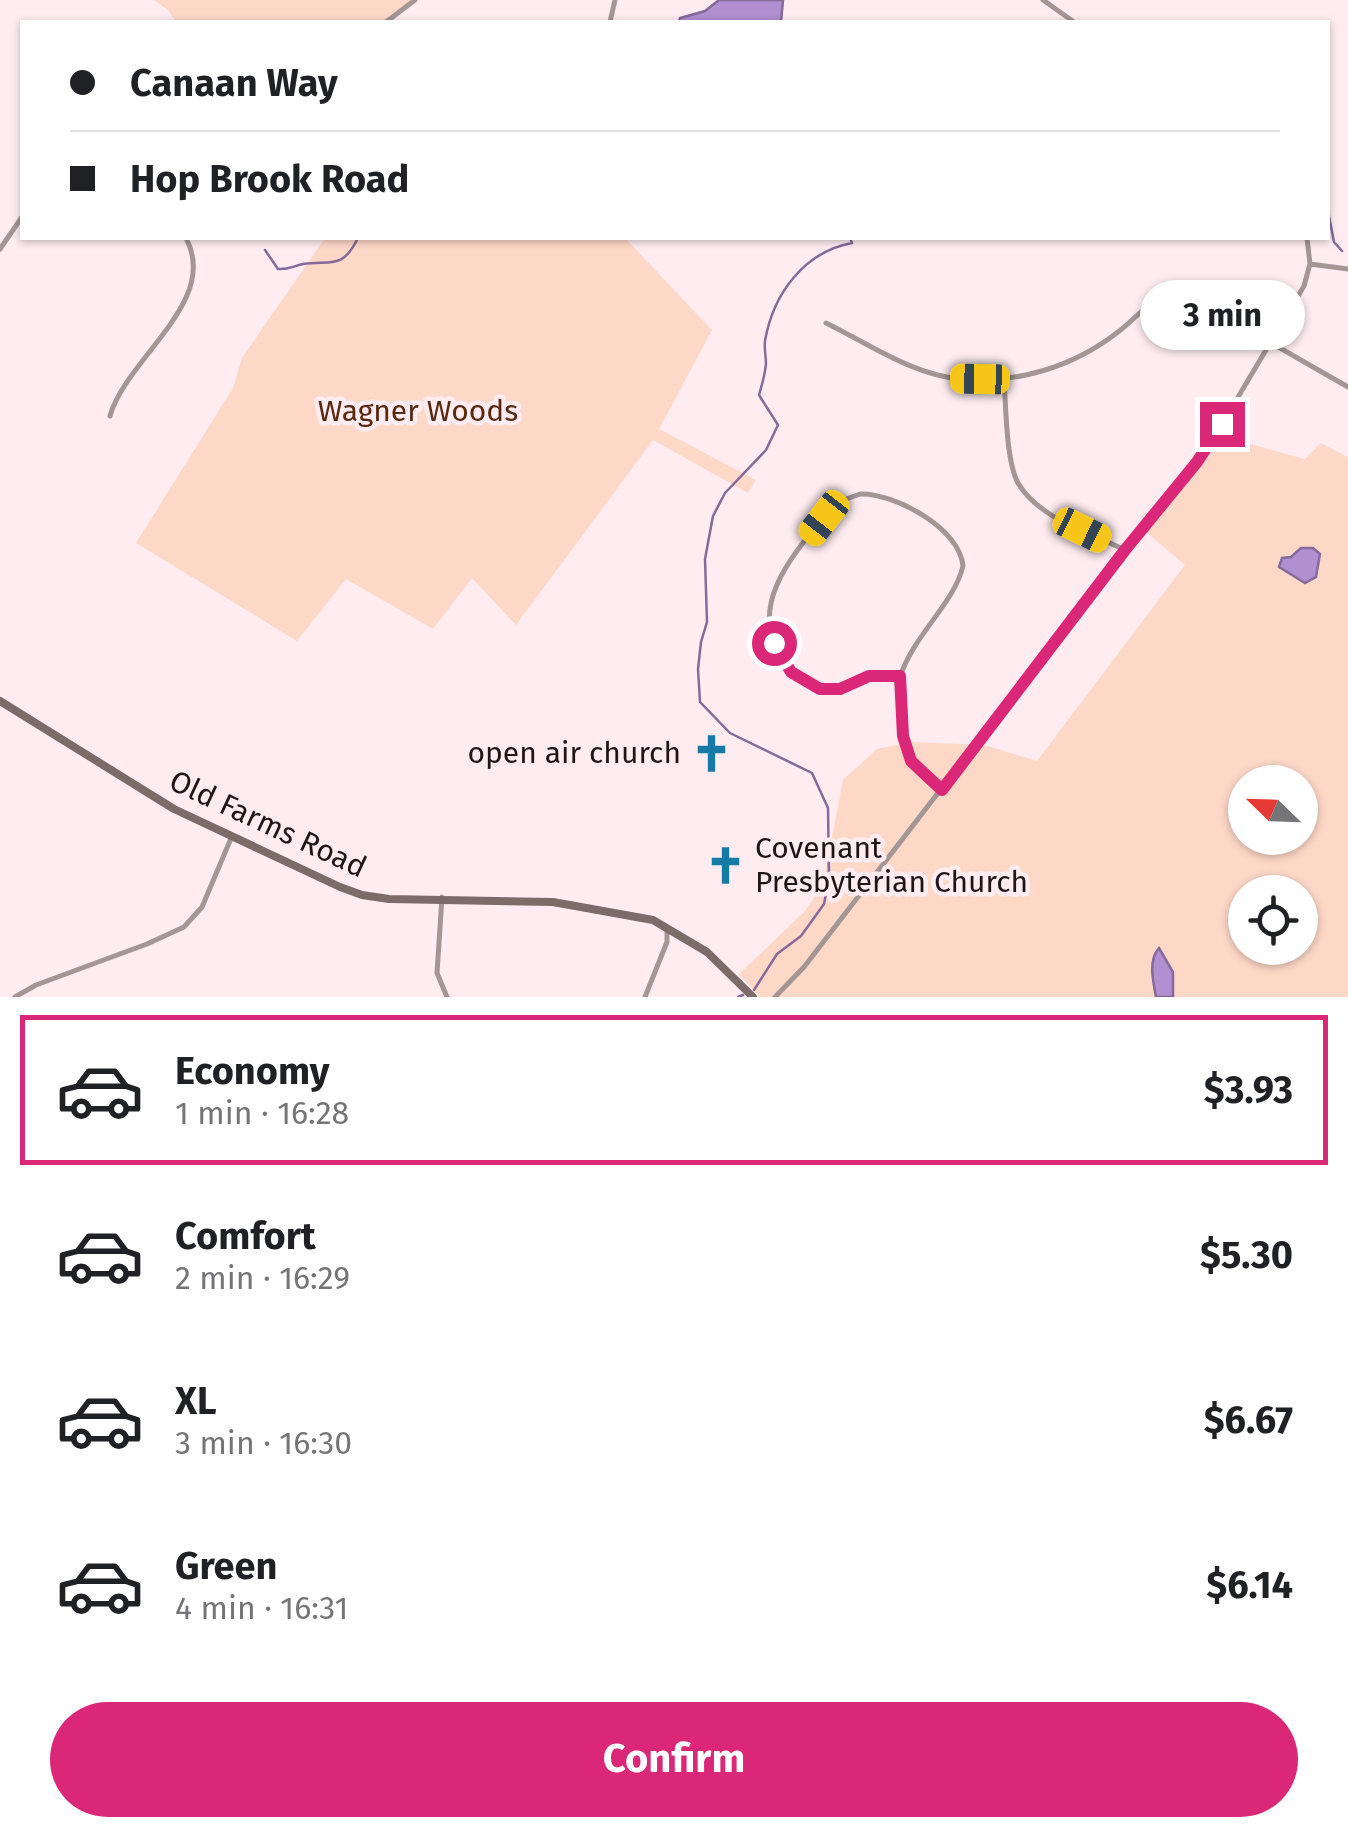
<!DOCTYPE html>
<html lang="en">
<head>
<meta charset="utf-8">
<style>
	:root { --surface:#fff; --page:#f6f6f6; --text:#202124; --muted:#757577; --line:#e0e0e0; --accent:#db2777 }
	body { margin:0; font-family:"Fira Sans",sans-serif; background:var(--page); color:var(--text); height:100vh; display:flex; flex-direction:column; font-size:38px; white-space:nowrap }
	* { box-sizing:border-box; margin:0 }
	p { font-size:32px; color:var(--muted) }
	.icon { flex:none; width:55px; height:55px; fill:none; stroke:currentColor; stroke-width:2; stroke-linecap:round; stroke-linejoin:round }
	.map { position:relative; height:997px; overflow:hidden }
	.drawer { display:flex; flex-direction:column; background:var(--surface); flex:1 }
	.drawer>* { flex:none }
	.banner { position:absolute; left:20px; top:20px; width:1310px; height:220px; border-radius:0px; box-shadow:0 2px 8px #0004; display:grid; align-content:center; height:220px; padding:0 50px; background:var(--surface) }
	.needle { width:65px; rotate:293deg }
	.tools { position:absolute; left:1228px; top:765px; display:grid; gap:20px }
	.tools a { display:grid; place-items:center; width:90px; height:90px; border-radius:50%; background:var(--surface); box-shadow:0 2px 8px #0004; font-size:50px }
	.end { position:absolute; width:45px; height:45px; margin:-22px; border:12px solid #db2777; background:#fff; box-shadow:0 0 0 5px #fff }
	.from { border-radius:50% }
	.bubble { position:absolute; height:70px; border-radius:35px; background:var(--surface); box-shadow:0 2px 8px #0004; font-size:32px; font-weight:700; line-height:70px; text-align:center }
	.car { position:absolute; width:30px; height:60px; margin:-30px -15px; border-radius:12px; box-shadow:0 0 8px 2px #0007; background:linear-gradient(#f5c518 24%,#345 0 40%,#f5c518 0 76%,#345 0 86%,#f5c518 0) }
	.banner b { display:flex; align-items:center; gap:35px; height:95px; font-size:38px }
	.banner b+b { border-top:2px solid var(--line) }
	.banner i { width:25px; height:25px; background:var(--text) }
	ul { padding:18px 0 0; list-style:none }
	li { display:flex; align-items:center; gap:30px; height:150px; margin:0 20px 15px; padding:0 30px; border:5px solid transparent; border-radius:0px }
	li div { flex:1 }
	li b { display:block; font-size:38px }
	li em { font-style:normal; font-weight:700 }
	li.on { border-color:var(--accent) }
	li>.icon { width:90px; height:90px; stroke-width:1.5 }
	.action { display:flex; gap:20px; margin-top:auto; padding:20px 50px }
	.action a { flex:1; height:115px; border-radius:60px; background:var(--accent); color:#fff; font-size:40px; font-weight:700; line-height:115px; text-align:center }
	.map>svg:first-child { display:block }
	.green { fill:#fed8c7; fill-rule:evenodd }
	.water { fill:#b18fd1; stroke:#856a9a; stroke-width:2.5 }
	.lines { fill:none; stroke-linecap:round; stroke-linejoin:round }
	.stream { stroke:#856a9a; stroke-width:2.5 }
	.street { stroke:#a39695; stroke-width:5 }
	.secondary { stroke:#7d6b6a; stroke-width:8 }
	.route { stroke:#db2777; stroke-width:12 }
	.labels { text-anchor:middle; stroke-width:9; stroke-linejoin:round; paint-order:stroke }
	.park-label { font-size:30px; fill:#582910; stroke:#feecf1 }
	.poi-label { font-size:30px; fill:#1f1519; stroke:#feecf1; text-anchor:end }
	.street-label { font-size:30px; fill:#1f1519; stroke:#feecf1 }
</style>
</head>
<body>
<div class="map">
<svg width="1348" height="997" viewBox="0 0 1348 997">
	<rect width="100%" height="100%" fill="#feecf1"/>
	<path class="green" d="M154,0h261l-29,22h-210l-8,-12z
		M325,238h300l87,92 -53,99 97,51 -8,13 -95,-53 -137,185 -44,-47 -39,51 -87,-50 -49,62 -161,-98 97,-155 9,-30z
		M1221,436l84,23 16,-16 27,14v540h-588l-21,-23 66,-63 18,-27 20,-104 34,-31 34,-7 73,3 53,16 148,-196 -40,-34 60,-70zM1245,782h55v56h-55zM1245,892h55v56h-55z"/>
	<path class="water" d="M719,0h64l-2,22h-102l1,-4 25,-7z
		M1301,548h12l7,6 -4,23 -11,6 -26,-16 3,-9 9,-1z
		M1159,948l14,24v25h-17c-3,-16 -8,-37 3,-49z"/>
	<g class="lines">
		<path class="stream" d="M1328,211l6,31 8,9
			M265,250l13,19c10,1 15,-3 25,-5 29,-4 39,6 55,-26
			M754,990l23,-36 24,-18 23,-32 5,-26 -1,-70 -16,-35 -82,-40 -30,-31 -2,-33 3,-27 6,-20 -2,-63 8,-43 12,-23 41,-43 12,-25 -19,-30c3,-10 6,-21 7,-31 0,-8 -2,-15 -1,-23 8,-47 39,-89 87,-98l-2,-5
			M738,997l5,-2"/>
		<path class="street" d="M1043,0l31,22
			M386,22l29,-22
			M610,22l5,-22
			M0,249l22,-32
			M1310,264l38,5
			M826,323c41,20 87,52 134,56 57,5 113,-12 158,-47 24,-18 43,-47 75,-49 35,-2 63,20 91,38
			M1271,343l77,44
			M1004,380c2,27 2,81 14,103 20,35 72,50 107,67
			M110,416c17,-59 110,-114 76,-178
			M860,494c34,-1 100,34 103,72 -9,38 -49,68 -63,111 -10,-1 -21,-4 -31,-1 -16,4 -25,15 -44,13 -19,-2 -33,-15 -43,-30 -37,-56 15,-109 49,-150l10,-8z
			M900,678l3,59 8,24 31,29
			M442,897l-5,76 10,24
			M15,997l21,-12 111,-41 37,-17 18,-20 30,-71
			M645,997l22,-55v-12
			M775,997l29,-30 321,-417 81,-99 98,-165 6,-22 -3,-26"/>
		<path class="secondary" d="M0,701l174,108 166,78 22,8 27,4 164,3 100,18 54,32 46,45"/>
	</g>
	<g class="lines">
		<path class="route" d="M774,643l17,29 29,17h20l29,-13h31l3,60 8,25 31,29 183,-240 72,-88 25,-38"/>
	</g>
	<defs>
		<symbol id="church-bare" viewBox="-9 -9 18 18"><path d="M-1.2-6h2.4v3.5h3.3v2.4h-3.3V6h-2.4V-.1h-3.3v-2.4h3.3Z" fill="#157ba6" stroke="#feecf1" stroke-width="2.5" paint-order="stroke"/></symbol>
	</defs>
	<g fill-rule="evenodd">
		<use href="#church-bare" x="684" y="726" width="55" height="55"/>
		<use href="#church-bare" x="698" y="838" width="55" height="55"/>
	</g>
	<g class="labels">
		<g class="park-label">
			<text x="418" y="421">Wagner Woods</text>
		</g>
		<g class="poi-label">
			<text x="681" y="763">open air church</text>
			<text x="755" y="858" text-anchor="start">Covenant<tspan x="755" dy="34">Presbyterian Church</tspan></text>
		</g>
		<g class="street-label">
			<text transform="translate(268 824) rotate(25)" y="10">Old Farms Road</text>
		</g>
	</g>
</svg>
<div class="tools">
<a><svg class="needle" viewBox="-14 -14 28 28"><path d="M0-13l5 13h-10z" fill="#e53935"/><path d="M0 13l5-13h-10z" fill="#757577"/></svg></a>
<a><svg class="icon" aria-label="locate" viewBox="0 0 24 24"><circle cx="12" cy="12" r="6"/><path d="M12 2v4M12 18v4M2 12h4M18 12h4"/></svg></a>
</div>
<i class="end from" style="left:774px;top:643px"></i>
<i class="end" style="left:1222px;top:424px"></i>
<div class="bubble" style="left:1140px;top:280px;width:165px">3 min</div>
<i class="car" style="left:980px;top:379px;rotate:271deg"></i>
<i class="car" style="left:824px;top:518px;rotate:218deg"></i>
<i class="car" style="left:1082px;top:530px;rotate:116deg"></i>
<div class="banner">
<b><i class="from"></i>Canaan Way</b>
<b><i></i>Hop Brook Road</b>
</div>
</div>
<section class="drawer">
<ul>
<li class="on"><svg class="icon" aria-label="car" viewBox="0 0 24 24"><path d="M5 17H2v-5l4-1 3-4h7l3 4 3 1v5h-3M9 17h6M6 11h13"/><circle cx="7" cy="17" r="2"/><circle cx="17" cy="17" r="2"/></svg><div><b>Economy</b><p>1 min · 16:28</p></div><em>$3.93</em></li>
<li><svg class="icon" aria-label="car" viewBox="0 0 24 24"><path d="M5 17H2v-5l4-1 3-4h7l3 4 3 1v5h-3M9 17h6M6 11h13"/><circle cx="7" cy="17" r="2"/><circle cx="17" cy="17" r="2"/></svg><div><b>Comfort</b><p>2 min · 16:29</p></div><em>$5.30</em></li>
<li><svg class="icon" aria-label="car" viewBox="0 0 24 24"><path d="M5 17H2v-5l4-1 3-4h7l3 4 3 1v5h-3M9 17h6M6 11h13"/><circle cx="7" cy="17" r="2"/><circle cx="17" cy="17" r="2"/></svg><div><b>XL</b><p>3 min · 16:30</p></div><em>$6.67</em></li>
<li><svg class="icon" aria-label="car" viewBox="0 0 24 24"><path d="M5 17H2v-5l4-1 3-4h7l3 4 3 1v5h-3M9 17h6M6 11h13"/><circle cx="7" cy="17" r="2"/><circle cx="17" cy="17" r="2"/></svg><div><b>Green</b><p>4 min · 16:31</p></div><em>$6.14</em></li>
</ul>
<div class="action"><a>Confirm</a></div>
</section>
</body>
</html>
